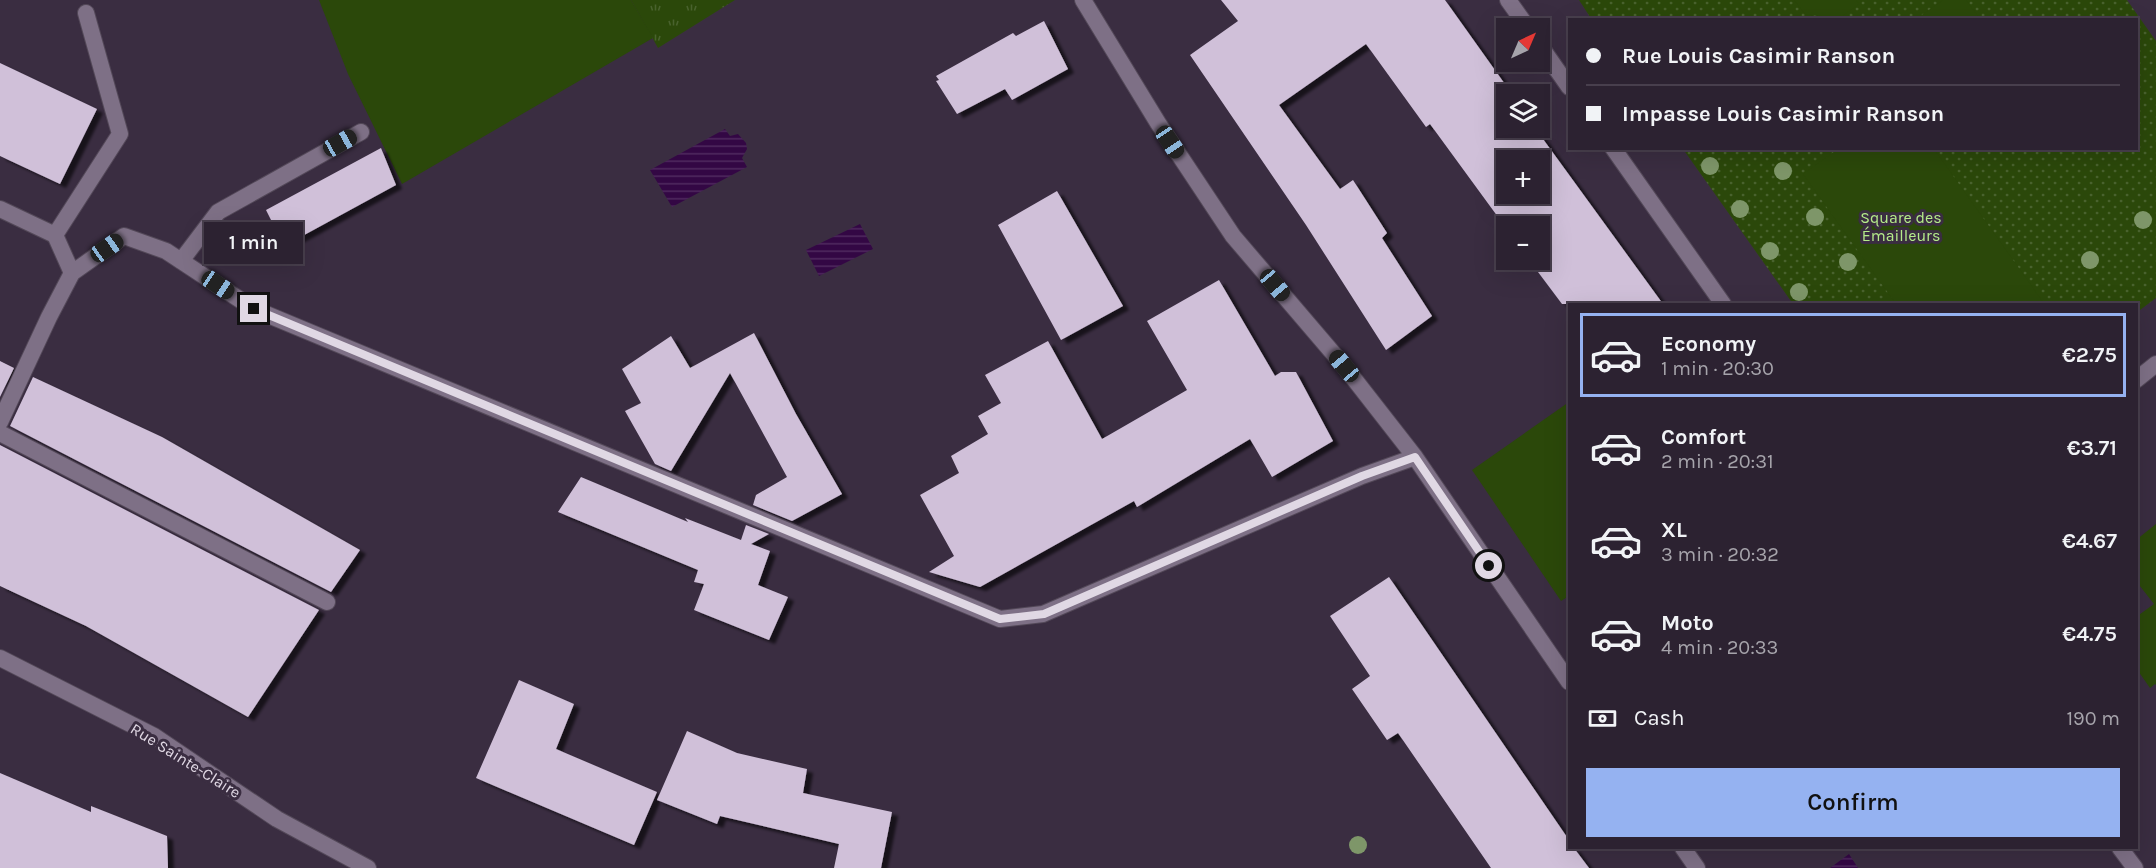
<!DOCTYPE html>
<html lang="en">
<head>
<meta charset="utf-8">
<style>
	:root { --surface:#2c2231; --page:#382f3d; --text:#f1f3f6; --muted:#a6a4ab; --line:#483f4d; --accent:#95b2f1 }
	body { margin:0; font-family:Karla,sans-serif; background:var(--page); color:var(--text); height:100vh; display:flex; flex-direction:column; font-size:22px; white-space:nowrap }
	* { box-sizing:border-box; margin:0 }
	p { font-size:20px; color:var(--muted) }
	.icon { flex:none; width:33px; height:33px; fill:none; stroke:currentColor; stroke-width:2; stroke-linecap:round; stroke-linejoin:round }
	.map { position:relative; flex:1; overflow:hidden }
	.details { position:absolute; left:1568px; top:303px; width:570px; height:546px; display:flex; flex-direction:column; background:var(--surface); border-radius:0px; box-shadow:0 6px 24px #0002,0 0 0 2px var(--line) }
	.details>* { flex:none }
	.top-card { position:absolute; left:1568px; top:18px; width:570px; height:132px; border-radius:0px; box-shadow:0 6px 24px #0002,0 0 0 2px var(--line); display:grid; align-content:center; height:132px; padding:0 18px; background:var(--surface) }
	.needle { width:39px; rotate:44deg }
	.buttons { position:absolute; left:1496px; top:18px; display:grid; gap:12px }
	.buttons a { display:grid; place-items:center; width:54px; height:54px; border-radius:0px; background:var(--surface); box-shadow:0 6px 24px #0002,0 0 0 2px var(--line); font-size:30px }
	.end { position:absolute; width:27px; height:27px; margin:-14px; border:8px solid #e0d8e4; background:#111; box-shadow:0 0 0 3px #111 }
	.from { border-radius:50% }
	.bubble { position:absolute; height:42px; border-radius:0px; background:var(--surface); box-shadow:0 6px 24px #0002,0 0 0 2px var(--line); font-size:20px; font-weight:600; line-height:42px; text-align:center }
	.car { position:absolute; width:18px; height:36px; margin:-18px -9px; border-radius:8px; box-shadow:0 0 4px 2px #0007; background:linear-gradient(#222 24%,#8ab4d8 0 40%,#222 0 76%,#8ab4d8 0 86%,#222 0) }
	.top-card b { display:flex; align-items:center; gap:21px; height:57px; font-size:22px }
	.top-card b+b { border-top:2px solid var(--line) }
	.top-card i { width:15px; height:15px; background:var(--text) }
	ul { padding:10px 0 0; list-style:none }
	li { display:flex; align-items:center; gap:18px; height:84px; margin:0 12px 9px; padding:0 6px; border:3px solid transparent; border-radius:0px }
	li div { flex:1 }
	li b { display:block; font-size:22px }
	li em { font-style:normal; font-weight:600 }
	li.active { border-color:var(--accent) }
	li>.icon { width:54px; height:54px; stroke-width:1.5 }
	.pay { display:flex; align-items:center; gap:15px; height:66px; padding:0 18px; font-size:22px }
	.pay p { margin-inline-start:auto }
	.primary-button { display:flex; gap:12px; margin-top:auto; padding:12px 18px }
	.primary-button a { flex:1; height:69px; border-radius:0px; background:var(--accent); color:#111; font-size:24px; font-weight:600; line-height:69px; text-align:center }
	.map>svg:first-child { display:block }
	.grass { fill:url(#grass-tufts) }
	.park { fill:url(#park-dots) }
	.garden { fill:#2b480a }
	.water { fill:url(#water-rules) }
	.building { fill:#d0c0d9; fill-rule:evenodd; filter:url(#shadow) }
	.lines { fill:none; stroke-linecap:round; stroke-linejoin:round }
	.service-casing { stroke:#534858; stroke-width:18 }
	.minor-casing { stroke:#534858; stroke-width:18 }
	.tertiary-casing { stroke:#534858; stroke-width:18 }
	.service { stroke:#7e7086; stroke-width:16 }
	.minor { stroke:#7e7086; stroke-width:16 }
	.tertiary { stroke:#7e7086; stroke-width:16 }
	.tree { fill:#7e9669 }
	.route { stroke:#e0d8e4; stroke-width:8 }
	.labels { text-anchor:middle; stroke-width:6; stroke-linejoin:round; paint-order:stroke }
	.park-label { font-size:16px; fill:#b5ec8a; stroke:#3a2d41 }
	.street-label { font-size:16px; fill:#e0d8e4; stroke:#3a2d41 }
</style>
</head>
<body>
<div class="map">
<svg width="2156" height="868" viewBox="0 0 2156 868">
	<defs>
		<pattern id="grass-tufts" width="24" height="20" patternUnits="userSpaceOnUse" patternTransform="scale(1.5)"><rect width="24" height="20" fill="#2b480a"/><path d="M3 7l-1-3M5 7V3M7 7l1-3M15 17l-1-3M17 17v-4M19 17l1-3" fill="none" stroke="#49622e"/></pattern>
		<pattern id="park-dots" width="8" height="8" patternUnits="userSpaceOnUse" patternTransform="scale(1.5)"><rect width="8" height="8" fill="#2b480a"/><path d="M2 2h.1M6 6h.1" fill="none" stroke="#49622e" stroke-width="1.8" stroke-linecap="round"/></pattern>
		<pattern id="water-rules" width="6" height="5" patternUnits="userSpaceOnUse" patternTransform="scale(1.5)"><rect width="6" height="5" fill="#330744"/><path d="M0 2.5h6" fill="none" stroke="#502a5f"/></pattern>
		<filter id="shadow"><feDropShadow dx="6" dy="4" stdDeviation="1.5" flood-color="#0009"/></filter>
	</defs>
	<rect width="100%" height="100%" fill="#3a2d41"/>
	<path class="grass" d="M631,0h104l-77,48z"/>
	<path class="park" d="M1579,0h548l29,41v257l-20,15v-9h-343l-110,-155 453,-1v-128h-544z"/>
	<path class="garden" d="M319,0h312l22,38 -251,146 -54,-110z
		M1794,0h62l3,4 -21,15 -33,-5z
		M1943,0h23l14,19h-64z
		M1838,149h96l109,153 -3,2h-144l-93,-130z
		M1569,402v194l-8,5 -89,-131z
		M2156,524v161l-1,-1 -5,4 -14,-20v-51l18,-13 -18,-23v-41z"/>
	<path class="water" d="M725,129l5,7 8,-2 8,9 1,6 -5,9 5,9 -75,40 -22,-37z
		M860,224l13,25 -54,27 -13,-26z
		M1849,854l9,14h-28z"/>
	<path class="building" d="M1221,0h224l67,94h-6v34h29l128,176h-101l-33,-44h10v-34l-33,2 -76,-104 -4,3 -60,-83 -87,61 61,84 13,-9 34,53 -5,5 50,78 -46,34 -80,-125 -116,-170 48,-34zM1506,160h33v34h-33z
		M1044,21l24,48 -56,31 -7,-11 -48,25 -21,-33 3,-1 -3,-4 77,-43 3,3z
		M0,63l97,46 -37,75 -60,-28z
		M381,148l15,37 -112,61 -18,-36z
		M1057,191l66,115 -62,34 -63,-115z
		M1219,280l56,96 6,-4h15l37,69 -61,36 -22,-38 -113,68 -3,-6 -154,86 -51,-15 25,-16 -34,-61 39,-22 -8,-17 37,-22 -10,-18 23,-13 -16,-28 63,-34 54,98 85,-49 -40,-69z
		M754,333l42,81 46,80 -50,27 -39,-16 3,-10 31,-18 -57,-104 -59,98 -16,-7 -30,-53 16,-8 -19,-34 49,-33 19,32z
		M0,361l14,7 -14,29z
		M33,377l129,60 198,113 -29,42 -321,-166z
		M0,445l319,165 -71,107 -162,-91 -86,-40z
		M581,477l107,45 -3,-4 56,22 5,-15 23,9 -18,10 19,7 -12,34 30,12 -19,43 -75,-30 10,-26 -10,-2 4,-12 -140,-58z
		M1389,577l180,263v8h5l15,20h-98l-93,-135 -11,7 -35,-51 18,-13 -40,-60z
		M519,680l55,24 -18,45 101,43 -23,53 -158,-67z
		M687,731l50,22 70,16 -4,24 89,19 -11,56h-47l5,-24 -119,-28 -3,8 -60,-24z
		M0,773l91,39v-6l76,30 1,32h-168z"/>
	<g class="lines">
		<defs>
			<path id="service" d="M0,209l55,26 17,38
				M55,235l65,-101 -34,-121
				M181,261l37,-49 143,-80
				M0,422l49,-105 23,-44 52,-37 42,15 88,58
				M0,433l327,169"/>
			<path id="minor" d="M1083,0l75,123 75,113 111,130 71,91 154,225
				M1508,0l20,28
				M1539,44l30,43
				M1613,148l110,156
				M254,309l746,310 43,-5 319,-138 53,-19
				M2136,380l20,-16
				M1683,848l14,20
				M2120,848l15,20"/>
			<path id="tertiary" d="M0,658l154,78 123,83 91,49"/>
		</defs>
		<use href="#service" class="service-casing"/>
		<use href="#minor" class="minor-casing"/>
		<use href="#tertiary" class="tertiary-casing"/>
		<use href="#service" class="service"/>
		<use href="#minor" class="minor"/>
		<use href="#tertiary" class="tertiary"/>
	</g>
	<g class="tree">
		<circle cx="1710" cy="166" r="9"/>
		<circle cx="1783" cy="171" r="9"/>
		<circle cx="1740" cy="209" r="9"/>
		<circle cx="1815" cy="217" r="9"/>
		<circle cx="2143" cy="220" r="9"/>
		<circle cx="1770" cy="251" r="9"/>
		<circle cx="2090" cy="260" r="9"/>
		<circle cx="1848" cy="262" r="9"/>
		<circle cx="1799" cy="292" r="9"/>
		<circle cx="1358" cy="845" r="9"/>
	</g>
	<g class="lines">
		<path class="route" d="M254,309l746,310 44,-5 318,-138 53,-19 74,109"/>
	</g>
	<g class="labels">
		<g class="park-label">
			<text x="1901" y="223">Square des<tspan x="1901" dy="18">Émailleurs</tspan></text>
		</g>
		<g class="street-label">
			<text transform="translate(186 760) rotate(32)" y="6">Rue Sainte-Claire</text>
		</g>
	</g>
</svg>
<div class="buttons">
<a><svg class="needle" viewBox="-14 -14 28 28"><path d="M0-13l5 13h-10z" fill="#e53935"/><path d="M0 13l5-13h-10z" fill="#a6a4ab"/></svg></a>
<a><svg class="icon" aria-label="layers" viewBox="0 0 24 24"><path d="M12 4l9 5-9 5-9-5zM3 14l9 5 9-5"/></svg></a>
<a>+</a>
<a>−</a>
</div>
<i class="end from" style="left:1489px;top:566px"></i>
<i class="end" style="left:254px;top:309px"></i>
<div class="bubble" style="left:204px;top:222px;width:99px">1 min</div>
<i class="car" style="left:1170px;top:142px;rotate:146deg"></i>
<i class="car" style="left:340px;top:143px;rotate:61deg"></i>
<i class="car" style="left:107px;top:248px;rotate:55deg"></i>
<i class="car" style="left:218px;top:285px;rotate:124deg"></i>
<i class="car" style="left:1275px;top:285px;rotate:140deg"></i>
<i class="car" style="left:1344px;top:366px;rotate:320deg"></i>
<div class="top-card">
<b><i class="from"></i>Rue Louis Casimir Ranson</b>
<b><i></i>Impasse Louis Casimir Ranson</b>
</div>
<section class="details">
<ul>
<li class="active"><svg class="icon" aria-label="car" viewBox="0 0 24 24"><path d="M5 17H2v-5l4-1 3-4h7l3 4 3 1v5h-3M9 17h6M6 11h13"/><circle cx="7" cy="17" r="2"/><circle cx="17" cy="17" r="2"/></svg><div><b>Economy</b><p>1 min · 20:30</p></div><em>€2.75</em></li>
<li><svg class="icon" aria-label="car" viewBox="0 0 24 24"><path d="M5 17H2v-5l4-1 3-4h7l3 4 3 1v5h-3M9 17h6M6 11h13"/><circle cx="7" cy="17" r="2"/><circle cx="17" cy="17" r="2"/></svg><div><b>Comfort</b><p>2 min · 20:31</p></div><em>€3.71</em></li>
<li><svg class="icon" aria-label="car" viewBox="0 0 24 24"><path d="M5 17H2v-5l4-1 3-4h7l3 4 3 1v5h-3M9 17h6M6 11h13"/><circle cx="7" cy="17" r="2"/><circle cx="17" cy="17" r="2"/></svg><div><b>XL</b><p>3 min · 20:32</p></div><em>€4.67</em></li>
<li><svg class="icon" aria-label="car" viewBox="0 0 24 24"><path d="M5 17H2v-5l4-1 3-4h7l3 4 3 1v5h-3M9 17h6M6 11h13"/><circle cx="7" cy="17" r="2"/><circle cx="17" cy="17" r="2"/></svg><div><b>Moto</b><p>4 min · 20:33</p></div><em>€4.75</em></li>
</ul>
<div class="pay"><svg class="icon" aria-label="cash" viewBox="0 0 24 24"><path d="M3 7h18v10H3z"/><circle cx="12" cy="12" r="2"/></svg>Cash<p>190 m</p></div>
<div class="primary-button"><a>Confirm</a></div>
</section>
</div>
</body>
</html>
